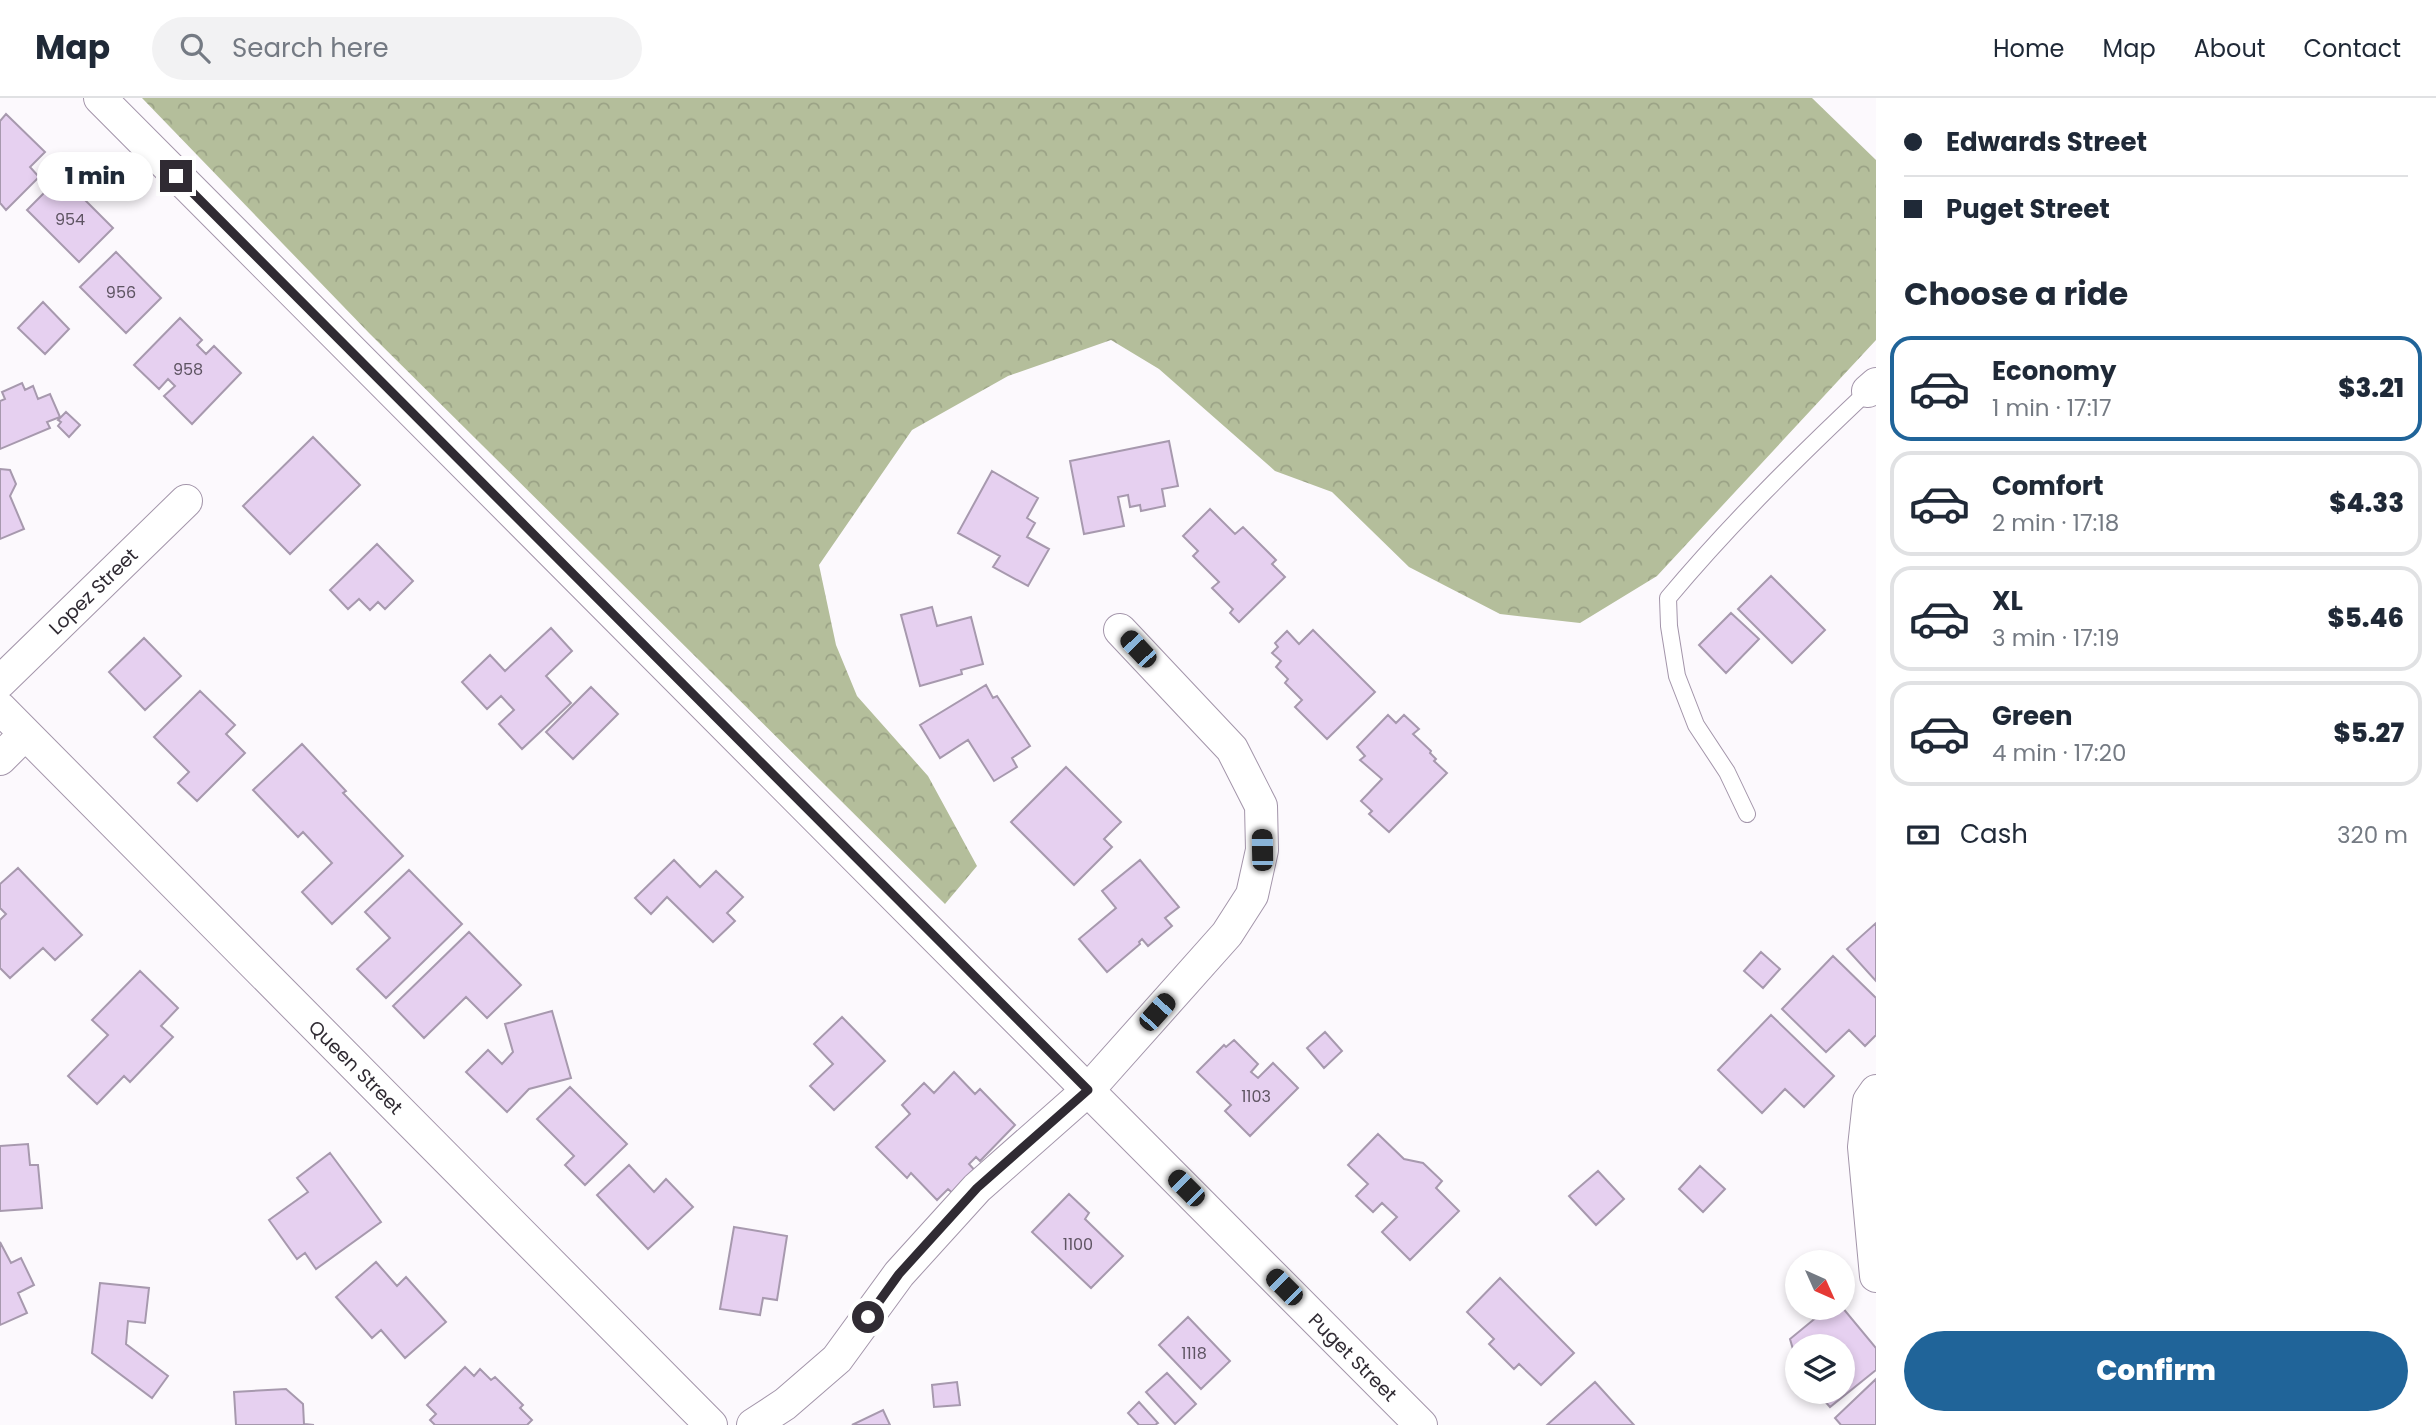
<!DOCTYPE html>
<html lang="en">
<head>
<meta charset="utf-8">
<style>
	:root { --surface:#fff; --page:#f2f2f3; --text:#1f2937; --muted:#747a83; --line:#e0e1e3; --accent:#206499 }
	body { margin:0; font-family:Poppins,sans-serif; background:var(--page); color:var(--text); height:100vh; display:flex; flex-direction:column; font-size:26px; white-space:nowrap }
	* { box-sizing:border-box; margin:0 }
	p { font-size:23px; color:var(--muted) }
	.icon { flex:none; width:38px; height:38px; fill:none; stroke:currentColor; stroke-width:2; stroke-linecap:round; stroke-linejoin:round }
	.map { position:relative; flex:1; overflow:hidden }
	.details { display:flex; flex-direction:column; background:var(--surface); width:560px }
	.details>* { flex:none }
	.hud { display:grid; align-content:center; height:154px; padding:0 28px; background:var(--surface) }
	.needle { width:46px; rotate:135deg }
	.fabs { position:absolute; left:1785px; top:1152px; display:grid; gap:14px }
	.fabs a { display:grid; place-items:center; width:70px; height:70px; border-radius:50%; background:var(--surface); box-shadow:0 4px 10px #0003; font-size:35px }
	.end { position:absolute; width:32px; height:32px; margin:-16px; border:9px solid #302b33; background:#fff; box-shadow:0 0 0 4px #fff }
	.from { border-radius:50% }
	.bubble { position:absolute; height:49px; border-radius:24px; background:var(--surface); box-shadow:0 4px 10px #0003; font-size:23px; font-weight:800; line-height:49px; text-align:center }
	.car { position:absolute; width:21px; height:42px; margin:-21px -10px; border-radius:9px; box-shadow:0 0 5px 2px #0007; background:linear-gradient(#222 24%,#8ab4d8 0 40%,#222 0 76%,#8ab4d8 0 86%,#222 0) }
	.hud b { display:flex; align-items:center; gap:24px; height:66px; font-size:26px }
	.hud b+b { border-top:2px solid var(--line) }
	.hud i { width:18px; height:18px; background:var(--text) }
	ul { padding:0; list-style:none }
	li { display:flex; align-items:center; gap:21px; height:105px; margin:0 14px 10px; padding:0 14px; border:4px solid var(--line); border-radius:21px }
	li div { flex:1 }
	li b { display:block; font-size:26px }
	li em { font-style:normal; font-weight:800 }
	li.active { border-color:var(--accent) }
	li>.icon { width:63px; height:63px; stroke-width:1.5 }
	h2 { padding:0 28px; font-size:32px; line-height:84px }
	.pay { display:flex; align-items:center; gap:18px; height:77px; padding:0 28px; font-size:26px }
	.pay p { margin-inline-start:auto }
	.primary-button { display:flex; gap:14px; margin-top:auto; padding:14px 28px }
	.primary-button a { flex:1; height:80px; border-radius:42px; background:var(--accent); color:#fff; font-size:28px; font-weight:800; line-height:80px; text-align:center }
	header { display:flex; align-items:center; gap:42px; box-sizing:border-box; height:98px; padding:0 35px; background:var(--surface); border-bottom:2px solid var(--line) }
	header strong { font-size:33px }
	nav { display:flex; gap:38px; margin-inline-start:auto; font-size:24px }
	.search { width:490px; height:63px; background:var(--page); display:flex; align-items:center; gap:18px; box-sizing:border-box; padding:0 24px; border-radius:38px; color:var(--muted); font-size:26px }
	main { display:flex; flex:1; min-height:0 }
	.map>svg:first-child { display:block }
	.forest { fill:url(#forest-crowns) }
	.building { fill:#e6d0f0; stroke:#a799ae; stroke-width:2 }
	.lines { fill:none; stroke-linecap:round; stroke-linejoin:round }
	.service-casing { stroke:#a395aa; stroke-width:18 }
	.minor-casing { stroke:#a395aa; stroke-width:34 }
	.service { stroke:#fff; stroke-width:16 }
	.minor { stroke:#fff; stroke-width:32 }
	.route { stroke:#302b33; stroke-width:9 }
	.labels { text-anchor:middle; stroke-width:6; stroke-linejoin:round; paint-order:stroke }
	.number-label { font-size:16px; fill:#5e5462 }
	.street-label { font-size:19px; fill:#302b33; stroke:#fff }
</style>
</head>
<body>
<header>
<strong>Map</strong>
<div class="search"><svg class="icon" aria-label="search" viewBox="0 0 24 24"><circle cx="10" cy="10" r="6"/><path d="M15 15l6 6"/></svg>Search here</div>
<nav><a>Home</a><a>Map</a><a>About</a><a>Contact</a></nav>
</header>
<main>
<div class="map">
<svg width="1876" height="1327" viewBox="0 0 1876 1327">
	<defs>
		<pattern id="forest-crowns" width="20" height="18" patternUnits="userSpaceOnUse" patternTransform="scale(1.75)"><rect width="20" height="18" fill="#b4be9b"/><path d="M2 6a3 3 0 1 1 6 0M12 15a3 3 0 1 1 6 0" fill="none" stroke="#9ba386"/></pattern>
	</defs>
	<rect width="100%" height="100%" fill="#fcf9fd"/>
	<path class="forest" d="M142,0h1670l64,62v180l-219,236 -77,47 -80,-9 -91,-47 -77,-75 -57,-21 -116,-102 -48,-29 -103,36 -96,54 -93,135 17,80 21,51 71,80 49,90 -32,38 -575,-570z"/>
	<path class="building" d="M6,16l39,38 -15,15 9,10 -33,33 -6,-7v-82z
		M61,78l52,52 -34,34 -52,-52z
		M116,154l45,46 -35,35 -46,-46z
		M43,204l26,27 -24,25 -27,-26z
		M180,220l22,22 -5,5 9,9 8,-8 27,27 -49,51 -28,-28 11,-10 -7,-7 -9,10 -25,-24z
		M22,285l3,7 8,-4 5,13 12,-5 10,23 -13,5 3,6 -50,21v-48l5,-2 -3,-7z
		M66,314l14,13 -11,12 -11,-11 3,-4 -3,-2z
		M313,339l47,48 -70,69 -47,-48z
		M1169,343l9,45 -16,3 3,17 -24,5 -1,-6 -10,2 -2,-12 -10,2 6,29 -40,8 -14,-73z
		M0,371l10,1 6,14 -6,12 14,33 -24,10z
		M992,373l46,27 -11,20 8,5 -8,14 22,12 -21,37 -35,-19 7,-11 -42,-23z
		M1210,411l25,25 8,-7 33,33 -4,4 13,13 -46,45 -9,-9 3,-4 -21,-21 7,-6 -26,-26 5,-5 -15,-15z
		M377,446l36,37 -28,28 -7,-7 -8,8 -11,-11 -11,10 -18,-19z
		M1771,478l54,54 -33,33 -54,-54z
		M932,509l5,19 34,-9 12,47 -22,6 1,4 -42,12 -19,-71z
		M1731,515l28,26 -33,34 -27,-28z
		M551,530l21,23 -26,25 25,27 -49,46 -23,-25 15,-14 -13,-14 -14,13 -25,-27 28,-27 15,16z
		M1313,532l62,62 -48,47 -32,-32 7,-7 -17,-17 3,-4 -12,-12 5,-6 -9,-8 6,-6 -3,-4 12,-12 12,13z
		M144,540l37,38 -36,34 -36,-38z
		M986,587l7,13 4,-2 33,50 -18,12 5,9 -23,14 -26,-41 -28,18 -20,-33z
		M591,589l27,27 -45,45 -27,-27z
		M200,593l35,34 -9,9 19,19 -48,48 -19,-18 11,-11 -35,-35z
		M1388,617l8,8 8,-8 15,14 -6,5 18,17 -1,2 6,6 -2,2 13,12 -58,59 -20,-18 3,-3 -11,-10 21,-22 -22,-19 5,-4 -8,-9z
		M302,646l44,47 -3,2 60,63 -71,68 -30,-32 30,-29 -29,-31 -5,5 -45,-47z
		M1066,669l55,55 -17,17 8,8 -38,38 -63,-63z
		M674,762l26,27 16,-16 27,26 -16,16 8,8 -22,21 -46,-45 -16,17 -16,-16z
		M1140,762l39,47 -14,11 7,8 -24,20 -6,-7 -3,3 1,2 -33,28 -28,-33 37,-31 -14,-17z
		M18,770l64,67 -27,25 -12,-12 -33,30 -10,-10v-48l6,-6 -6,-6v-24z
		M409,772l53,54 -76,74 -29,-29 33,-31 -25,-26z
		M1876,825v58l-29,-32z
		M469,834l52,53 -34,33 -21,-21 -42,41 -31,-32z
		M1761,854l19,17 -17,19 -19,-17z
		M1833,858l43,42v37l-11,11 -16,-16 -23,22 -44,-43z
		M140,873l38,37 -17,18 12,11 -43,45 -6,-6 -27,28 -29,-28 40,-41 -16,-15z
		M552,913l19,67 -42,11 -22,23 -41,-40 22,-22 14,14 11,-12 -8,-28z
		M1771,917l63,61 -30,31 -19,-18 -23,24 -44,-43z
		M842,919l43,44 -51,49 -24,-24 23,-22 -19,-20z
		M1325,934l17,19 -18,17 -17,-20z
		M1234,942l24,24 -7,8 7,6 15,-15 25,25 -48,48 -25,-25 6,-6 -34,-33 27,-27 2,2z
		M954,974l21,22 5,-5 35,36 -35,36 -4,-4 -7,7 9,10 -22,22 -8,-7 -11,11 -26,-27 -4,5 -31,-31 34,-33 -8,-9 22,-22 10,10z
		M570,989l57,57 -42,41 -20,-20 9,-9 -37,-37z
		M1378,1036l26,25 19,4 19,18 -6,7 23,23 -49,49 -28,-28 15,-15 -15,-14 -9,9 -17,-16 12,-12 -20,-19z
		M28,1046l2,21h8l4,43 -42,3v-65z
		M330,1055l51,69 -65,47 -11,-16 -8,6 -28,-39 39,-28 -11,-14z
		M629,1067l25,27 12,-13 27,28 -45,42 -51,-54z
		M1700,1068l25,23 -22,23 -24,-23z
		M1598,1073l26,28 -28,26 -27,-29z
		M1069,1096l20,19 -4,6 38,37 -32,32 -59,-56z
		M734,1129l53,9 -10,64 -14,-2 -3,17 -40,-6z
		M0,1144l11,21 10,-5 13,27 -16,8 9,20 -27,12z
		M376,1164l21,24 9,-9 40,45 -41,36 -24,-28 -9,8 -36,-41z
		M1500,1180l74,75 -33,32 -22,-21 -5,5 -25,-25 5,-5 -27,-27z
		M100,1185l49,5 -4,35 -17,-2 -2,23 42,32 -16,22 -60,-45z
		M1829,1209h13l34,41v22l-46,37 -14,-16h27v-45h-46v17l-7,-24z
		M1188,1219l42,44 -29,28 -42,-44z
		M465,1269l9,9 6,-7 11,11 4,-3 28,28 -3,3 12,12 -5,5h-92l-5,-5 6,-6 -9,-9z
		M1167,1275l29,31 -21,20 -29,-32z
		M1876,1281v46h-35l-6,-7z
		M957,1284l3,23 -26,2 -2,-22z
		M1595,1284l39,43h-87z
		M286,1291l17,15 1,20 10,1h-78l-2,-33z
		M1139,1304l19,21 -3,2h-16l-11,-12z
		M883,1312l7,15h-38z"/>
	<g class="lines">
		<defs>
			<path id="service" d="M1747,716l-20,-42 -31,-47 -19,-49 -8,-50 -1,-28c62,-74 130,-141 200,-207"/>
			<path id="minor" d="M100,0l1321,1327
				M1868,293l8,-7
				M0,584l186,-181
				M0,610l711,717
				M0,661l25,-25
				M1876,993l-7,10 -5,46 12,129
				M753,1327l32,-21 52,-45 62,-85 78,-86 111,-98 139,-156 25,-39 10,-45 -1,-44 -29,-57 -112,-119"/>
		</defs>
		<use href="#service" class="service-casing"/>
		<use href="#minor" class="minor-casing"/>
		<use href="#service" class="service"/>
		<use href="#minor" class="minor"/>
	</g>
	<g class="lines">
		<path class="route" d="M176,78l912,914 -111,98 -78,86 -31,43"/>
	</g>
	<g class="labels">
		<g class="number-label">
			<text x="70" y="127">954</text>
			<text x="121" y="200">956</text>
			<text x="188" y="277">958</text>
			<text x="1256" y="1004">1103</text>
			<text x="1078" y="1152">1100</text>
			<text x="1194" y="1261">1118</text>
		</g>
		<g class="street-label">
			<text transform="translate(93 493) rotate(-44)" y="7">Lopez Street</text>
			<text transform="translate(356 969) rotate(45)" y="7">Queen Street</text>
			<text transform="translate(1353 1259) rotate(45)" y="7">Puget Street</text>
		</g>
	</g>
</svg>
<div class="fabs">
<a><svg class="needle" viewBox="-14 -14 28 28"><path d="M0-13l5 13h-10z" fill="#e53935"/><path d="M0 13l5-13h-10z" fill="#747a83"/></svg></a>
<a><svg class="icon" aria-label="layers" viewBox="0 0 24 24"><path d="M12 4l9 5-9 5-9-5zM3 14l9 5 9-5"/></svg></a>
</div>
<i class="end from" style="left:868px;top:1219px"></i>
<i class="end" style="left:176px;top:78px"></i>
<div class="bubble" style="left:37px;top:54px;width:116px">1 min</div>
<i class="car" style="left:1138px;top:551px;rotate:317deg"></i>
<i class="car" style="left:1262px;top:752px;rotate:359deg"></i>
<i class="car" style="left:1157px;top:914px;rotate:42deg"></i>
<i class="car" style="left:1186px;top:1090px;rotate:315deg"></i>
<i class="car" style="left:1284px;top:1189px;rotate:315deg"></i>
</div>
<section class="details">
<div class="hud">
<b><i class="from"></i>Edwards Street</b>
<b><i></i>Puget Street</b>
</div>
<h2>Choose a ride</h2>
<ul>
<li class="active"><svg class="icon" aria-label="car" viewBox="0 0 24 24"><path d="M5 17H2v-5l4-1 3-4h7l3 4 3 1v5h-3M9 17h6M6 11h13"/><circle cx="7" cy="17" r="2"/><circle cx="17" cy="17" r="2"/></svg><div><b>Economy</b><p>1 min · 17:17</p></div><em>$3.21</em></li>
<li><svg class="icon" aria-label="car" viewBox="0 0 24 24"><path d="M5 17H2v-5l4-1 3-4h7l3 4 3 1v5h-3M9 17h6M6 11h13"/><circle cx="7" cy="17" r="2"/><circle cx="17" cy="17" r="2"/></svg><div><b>Comfort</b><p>2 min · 17:18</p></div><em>$4.33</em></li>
<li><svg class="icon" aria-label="car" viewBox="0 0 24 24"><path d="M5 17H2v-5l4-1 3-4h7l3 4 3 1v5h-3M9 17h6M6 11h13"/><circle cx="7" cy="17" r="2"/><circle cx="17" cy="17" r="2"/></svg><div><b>XL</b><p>3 min · 17:19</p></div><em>$5.46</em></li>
<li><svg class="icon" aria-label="car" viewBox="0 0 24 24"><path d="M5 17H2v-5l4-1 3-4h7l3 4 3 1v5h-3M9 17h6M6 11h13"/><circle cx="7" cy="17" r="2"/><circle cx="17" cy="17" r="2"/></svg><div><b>Green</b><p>4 min · 17:20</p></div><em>$5.27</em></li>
</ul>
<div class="pay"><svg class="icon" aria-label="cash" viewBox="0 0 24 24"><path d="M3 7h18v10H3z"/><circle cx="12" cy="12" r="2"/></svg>Cash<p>320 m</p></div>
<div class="primary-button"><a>Confirm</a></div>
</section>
</main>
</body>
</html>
